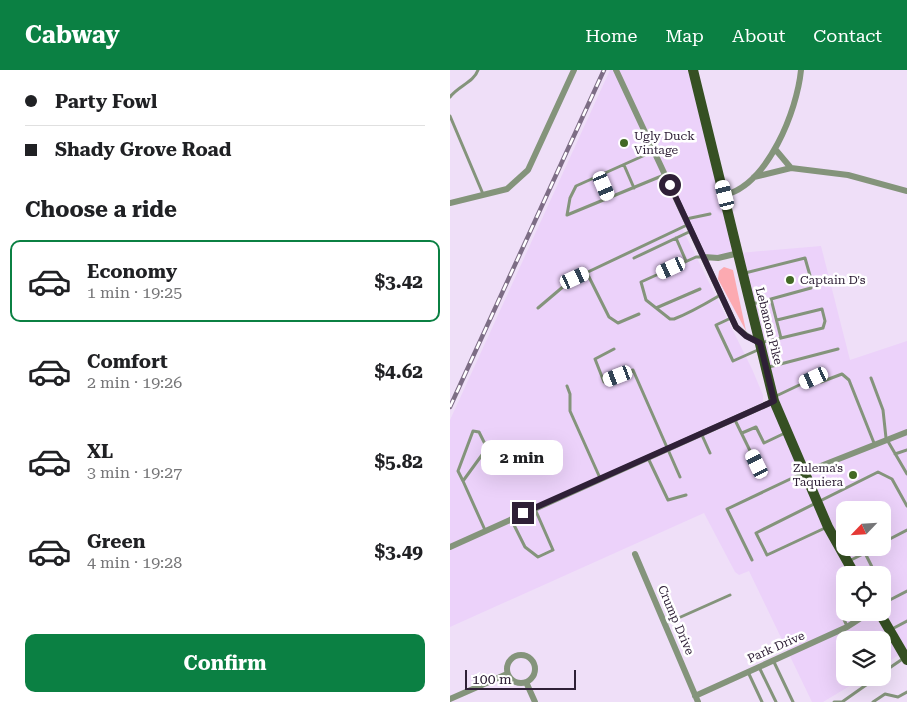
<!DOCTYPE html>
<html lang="en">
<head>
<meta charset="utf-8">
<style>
	:root { --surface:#fff; --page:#f2f2f2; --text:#202124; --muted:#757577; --line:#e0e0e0; --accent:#0b8043 }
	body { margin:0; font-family:"Roboto Serif",serif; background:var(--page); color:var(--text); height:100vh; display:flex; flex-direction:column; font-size:19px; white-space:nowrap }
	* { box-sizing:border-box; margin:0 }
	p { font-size:16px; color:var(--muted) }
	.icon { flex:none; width:28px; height:28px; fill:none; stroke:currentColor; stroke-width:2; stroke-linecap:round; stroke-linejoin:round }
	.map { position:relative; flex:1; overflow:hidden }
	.panel { display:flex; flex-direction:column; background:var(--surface); width:450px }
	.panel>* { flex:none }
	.banner { display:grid; align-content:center; height:110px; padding:0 25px; background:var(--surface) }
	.needle { width:32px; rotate:245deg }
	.tools { position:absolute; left:386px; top:431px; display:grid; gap:10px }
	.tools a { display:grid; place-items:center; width:55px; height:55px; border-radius:10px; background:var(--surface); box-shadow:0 5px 20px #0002; font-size:25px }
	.scale { position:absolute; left:15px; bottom:12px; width:111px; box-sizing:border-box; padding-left:5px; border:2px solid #2f2037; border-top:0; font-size:14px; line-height:18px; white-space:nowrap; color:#2f2037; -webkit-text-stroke:4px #fff; paint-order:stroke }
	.end { position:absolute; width:22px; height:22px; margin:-11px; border:6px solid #2f2037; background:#fff; box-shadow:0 0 0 2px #fff }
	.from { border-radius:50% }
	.bubble { position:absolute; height:35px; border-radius:10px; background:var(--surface); box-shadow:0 5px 20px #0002; font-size:16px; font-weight:700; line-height:35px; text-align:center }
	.car { position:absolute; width:15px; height:30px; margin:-15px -8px; border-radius:6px; box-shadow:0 0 4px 1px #0007; background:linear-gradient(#fff 24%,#345 0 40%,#fff 0 76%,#345 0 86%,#fff 0) }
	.banner b { display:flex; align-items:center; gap:18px; height:48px; font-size:19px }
	.banner b+b { border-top:1px solid var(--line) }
	.banner i { width:12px; height:12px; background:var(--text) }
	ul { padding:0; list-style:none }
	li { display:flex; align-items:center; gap:15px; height:82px; margin:0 10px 8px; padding:0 15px; border:2px solid transparent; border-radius:10px }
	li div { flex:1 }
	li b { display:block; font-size:19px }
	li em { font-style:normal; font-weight:700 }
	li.active { border-color:var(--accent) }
	li>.icon { width:45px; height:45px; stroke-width:1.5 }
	h2 { padding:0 25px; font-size:22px; line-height:60px }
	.action { display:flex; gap:10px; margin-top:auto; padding:10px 25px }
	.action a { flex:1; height:58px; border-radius:10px; background:var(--accent); color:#fff; font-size:20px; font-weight:700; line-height:58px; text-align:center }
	header { display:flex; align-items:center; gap:30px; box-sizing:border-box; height:70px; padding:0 25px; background:var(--accent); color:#fff }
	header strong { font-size:24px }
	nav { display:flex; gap:28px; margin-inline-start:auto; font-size:18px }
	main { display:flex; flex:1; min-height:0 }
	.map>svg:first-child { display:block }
	.built { fill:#ecd2fa; fill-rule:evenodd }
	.green { fill:#fcaab1 }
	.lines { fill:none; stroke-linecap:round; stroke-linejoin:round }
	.lane { stroke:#84947b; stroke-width:3 }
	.street { stroke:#84947b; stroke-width:6 }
	.primary { stroke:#365023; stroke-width:10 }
	.rail-casing { stroke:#7d6d85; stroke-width:4.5 }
	.rail { stroke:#fff; stroke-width:2.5; stroke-dasharray:8; stroke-linecap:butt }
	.route { stroke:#2f2037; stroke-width:6 }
	.poi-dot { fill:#426924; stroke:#fff; stroke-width:2 }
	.labels { text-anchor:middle; stroke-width:5; stroke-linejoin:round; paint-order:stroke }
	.poi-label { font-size:12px; fill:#2f2037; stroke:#fff; text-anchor:start }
	.street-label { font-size:12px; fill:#2f2037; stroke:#fff }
</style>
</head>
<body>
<header>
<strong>Cabway</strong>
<nav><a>Home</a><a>Map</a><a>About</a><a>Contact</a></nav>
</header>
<main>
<section class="panel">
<div class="banner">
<b><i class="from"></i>Party Fowl</b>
<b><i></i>Shady Grove Road</b>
</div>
<h2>Choose a ride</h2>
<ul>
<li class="active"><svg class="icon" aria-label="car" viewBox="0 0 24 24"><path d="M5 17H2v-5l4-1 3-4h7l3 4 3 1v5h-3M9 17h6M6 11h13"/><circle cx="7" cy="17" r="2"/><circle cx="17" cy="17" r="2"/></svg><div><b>Economy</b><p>1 min · 19:25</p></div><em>$3.42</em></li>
<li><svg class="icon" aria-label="car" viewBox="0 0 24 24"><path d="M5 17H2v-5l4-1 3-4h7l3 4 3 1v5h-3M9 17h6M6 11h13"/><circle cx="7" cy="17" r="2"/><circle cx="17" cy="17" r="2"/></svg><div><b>Comfort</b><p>2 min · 19:26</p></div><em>$4.62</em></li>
<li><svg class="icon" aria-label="car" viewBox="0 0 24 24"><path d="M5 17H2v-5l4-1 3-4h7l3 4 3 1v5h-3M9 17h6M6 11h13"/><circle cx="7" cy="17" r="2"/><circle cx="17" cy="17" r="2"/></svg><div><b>XL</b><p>3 min · 19:27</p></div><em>$5.82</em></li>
<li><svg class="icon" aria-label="car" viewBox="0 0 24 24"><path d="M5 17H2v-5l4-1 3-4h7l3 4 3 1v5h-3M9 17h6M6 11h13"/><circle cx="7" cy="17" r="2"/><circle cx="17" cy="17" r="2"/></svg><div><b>Green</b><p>4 min · 19:28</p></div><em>$3.49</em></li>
</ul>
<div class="action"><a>Confirm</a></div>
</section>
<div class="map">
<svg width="457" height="632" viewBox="0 0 457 632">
	<rect width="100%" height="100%" fill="#efdff8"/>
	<path class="built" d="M160,0h83l46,183 82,-7 29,114 57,-19v319l-5,-7 -19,12 -1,-25h-37v38h18l-40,24h-11l-63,-131 -10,4 -4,-3 -31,-59 -254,114v-207zM238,155l16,32 35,-3 35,147 -11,4v-10l-11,-26 -70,-141zM395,440h37v38h-37zM395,505h37v37h-37z"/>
	<path class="green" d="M274,197l9,3 13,61 -28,-52 1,-8z"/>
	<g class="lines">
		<path class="lane" d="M0,27c8,-11 24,-15 28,-27
			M0,46l33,78
			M204,81l-78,35 -6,12 -3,17 97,-40
			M174,95l10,23
			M150,106l9,22
			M236,149l24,-5
			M226,168l10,23
			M253,187h-7l-55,25 5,18 24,19h4c18,-7 31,-15 48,-25
			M184,188l57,-27
			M137,203l22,44 9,6 21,-9
			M295,203l60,-15 6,21v9l-40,11
			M302,234l19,-5 10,39 -21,5
			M88,238l33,-28 116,-55
			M206,238l44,-19
			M281,248l-15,7 17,36 27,-12
			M327,250l45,-11 3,12 -2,7 -42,10
			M164,279l-19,10 9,23 29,-12 47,107
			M319,297l69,-18
			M421,308l12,32 3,28 21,36
			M117,316l3,8v17l30,67
			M324,327l40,-19 7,4 21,-8 7,6 25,63
			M284,348l23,47
			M251,363l9,20
			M292,363l14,-6 8,16 21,-10
			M445,384l12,-4
			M198,388l20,42 18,-5
			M13,411l-5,-10 15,-40 6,1 8,16 -24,33 22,49
			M61,449l14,28 13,10 15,-7 -18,-41
			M375,458l-58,27 -11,-22 122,-61 14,7 15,27
			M432,473l25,-13
			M415,483l11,22
			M302,490l-25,-51 76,-36
			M399,491l26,-13
			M395,506l-6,4 6,15
			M432,534l25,-13
			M395,537l-5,4 7,15
			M215,554l65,-29
			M442,559l15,-8
			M323,590l20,42
			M309,597l17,35
			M298,602l14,30
			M432,603l22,-15
			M384,632h8l34,-24
			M423,632l12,-8 13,3 9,-5"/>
		<path class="street" d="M166,0l120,257 11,9 13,7
			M325,79l16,19
			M304,107l37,-9 57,7 59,16
			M275,125c43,-11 72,-84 76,-125
			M0,133l57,-14 21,-19 46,-100
			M254,187l14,1 21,-5
			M353,403l104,-41
			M0,477l324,-146
			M185,484l63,148
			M57 599a14 14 0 1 1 28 0a14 14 0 1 1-28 0Z
			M76,612l9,20
			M245,626l152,-69 23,-15
			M0,629l57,-25"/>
		<path class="primary" d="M243,0l81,331 54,126 27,48
			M429,542l28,48"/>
		<defs>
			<path id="rail" d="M0,337l154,-337"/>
		</defs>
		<use href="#rail" class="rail-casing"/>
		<use href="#rail" class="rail"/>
	</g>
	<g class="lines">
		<path class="route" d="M73,443l251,-112 -14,-58 -14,-7 -10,-9 -66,-142"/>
	</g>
	<g class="poi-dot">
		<circle cx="174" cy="73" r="5"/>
		<circle cx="340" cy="210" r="5"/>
		<circle cx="403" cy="405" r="5"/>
	</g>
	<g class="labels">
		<g class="poi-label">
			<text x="184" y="70">Ugly Duck<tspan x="184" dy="14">Vintage</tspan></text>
			<text x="350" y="214">Captain D's</text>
			<text x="393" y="402" text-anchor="end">Zulema's<tspan x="393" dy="14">Taquiera</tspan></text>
		</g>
		<g class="street-label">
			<text transform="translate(319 256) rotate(76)" y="4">Lebanon Pike</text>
			<text transform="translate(226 550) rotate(67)" y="4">Crump Drive</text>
			<text transform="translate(326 577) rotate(-24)" y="4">Park Drive</text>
		</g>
	</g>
</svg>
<div class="tools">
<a><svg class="needle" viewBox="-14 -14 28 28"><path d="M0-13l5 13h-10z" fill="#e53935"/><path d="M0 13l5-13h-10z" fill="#757577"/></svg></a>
<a><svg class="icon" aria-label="locate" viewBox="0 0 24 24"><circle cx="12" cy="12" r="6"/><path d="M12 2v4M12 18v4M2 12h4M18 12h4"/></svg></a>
<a><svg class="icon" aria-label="layers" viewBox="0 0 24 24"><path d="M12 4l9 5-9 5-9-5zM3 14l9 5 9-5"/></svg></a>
</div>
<div class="scale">100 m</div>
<i class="end from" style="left:220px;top:115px"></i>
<i class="end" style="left:73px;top:443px"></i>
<div class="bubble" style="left:31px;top:370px;width:82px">2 min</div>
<i class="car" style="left:154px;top:116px;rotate:157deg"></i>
<i class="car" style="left:275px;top:125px;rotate:346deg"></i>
<i class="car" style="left:221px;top:198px;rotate:245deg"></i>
<i class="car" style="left:125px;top:208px;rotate:65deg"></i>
<i class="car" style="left:168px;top:306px;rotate:249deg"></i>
<i class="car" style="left:364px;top:308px;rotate:245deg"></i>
<i class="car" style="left:307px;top:394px;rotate:334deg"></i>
</div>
</main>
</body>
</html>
